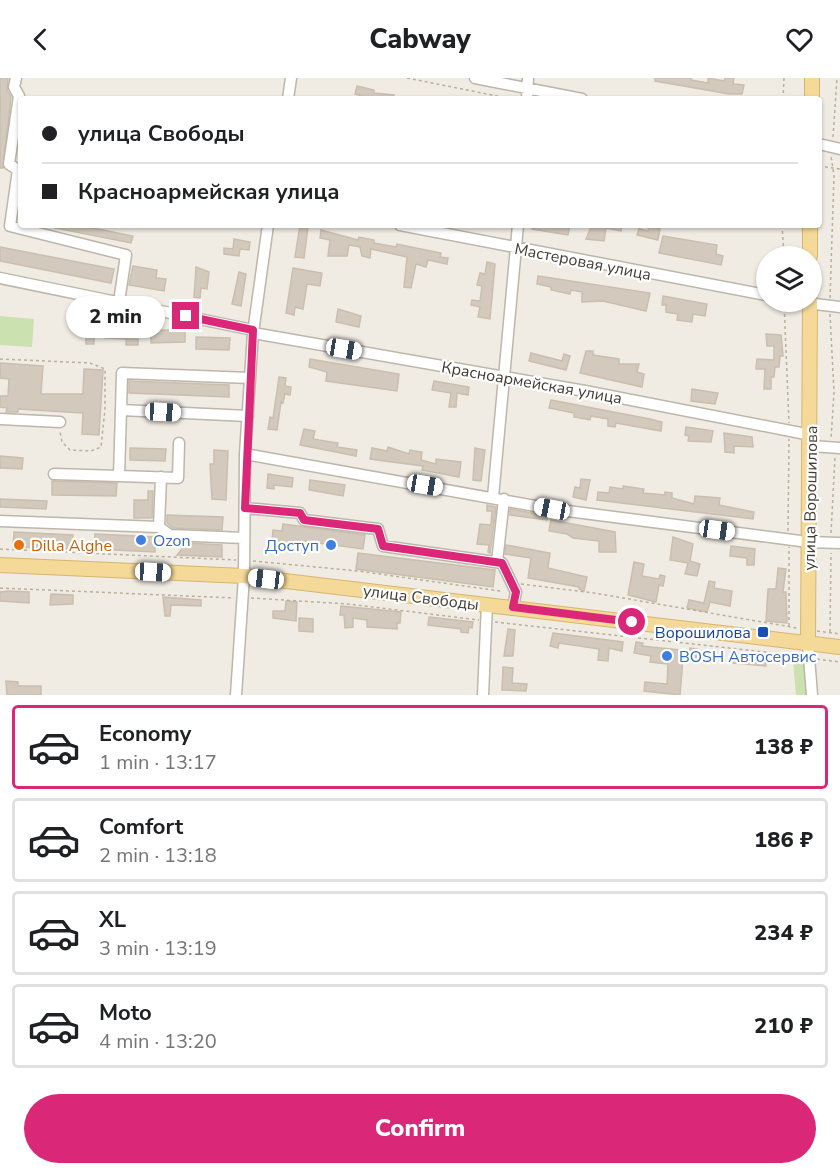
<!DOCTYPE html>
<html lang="en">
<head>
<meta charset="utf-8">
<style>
	:root { --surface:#fff; --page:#f2f2f2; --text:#202124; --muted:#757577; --line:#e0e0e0; --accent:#db2777 }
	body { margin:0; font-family:"Nunito Sans",sans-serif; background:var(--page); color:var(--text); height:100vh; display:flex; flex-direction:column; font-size:22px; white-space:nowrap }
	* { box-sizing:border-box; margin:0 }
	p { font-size:20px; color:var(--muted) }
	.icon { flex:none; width:33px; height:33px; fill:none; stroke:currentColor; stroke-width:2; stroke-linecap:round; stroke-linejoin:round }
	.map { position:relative; height:617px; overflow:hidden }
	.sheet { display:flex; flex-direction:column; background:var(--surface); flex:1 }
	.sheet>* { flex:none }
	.banner { position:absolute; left:18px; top:18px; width:804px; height:132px; border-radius:6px; box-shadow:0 2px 4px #0004; display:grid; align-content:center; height:132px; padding:0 24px; background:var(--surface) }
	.controls { position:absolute; left:756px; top:168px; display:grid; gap:12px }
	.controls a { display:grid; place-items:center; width:66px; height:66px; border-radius:50%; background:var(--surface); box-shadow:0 2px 4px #0004; font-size:30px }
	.end { position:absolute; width:27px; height:27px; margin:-14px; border:8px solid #db2777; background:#fff; box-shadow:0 0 0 3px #fff }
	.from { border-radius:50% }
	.bubble { position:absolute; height:42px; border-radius:21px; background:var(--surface); box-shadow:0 2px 4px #0004; font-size:20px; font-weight:800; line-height:42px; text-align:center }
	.car { position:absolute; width:18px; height:36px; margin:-18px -9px; border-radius:8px; box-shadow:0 0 4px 2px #0007; background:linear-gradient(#fff 24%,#345 0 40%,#fff 0 76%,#345 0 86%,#fff 0) }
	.banner b { display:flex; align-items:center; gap:21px; height:57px; font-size:22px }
	.banner b+b { border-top:2px solid var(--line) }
	.banner i { width:15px; height:15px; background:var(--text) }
	ul { padding:10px 0 0; list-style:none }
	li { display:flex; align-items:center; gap:18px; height:84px; margin:0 12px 9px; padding:0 12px; border:3px solid var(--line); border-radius:6px }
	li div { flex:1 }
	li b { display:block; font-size:22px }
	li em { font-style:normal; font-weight:800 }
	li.selected { border-color:var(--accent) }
	li>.icon { width:54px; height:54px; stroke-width:1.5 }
	.primary-button { display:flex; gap:12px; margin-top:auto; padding:12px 24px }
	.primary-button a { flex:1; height:69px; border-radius:36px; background:var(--accent); color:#fff; font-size:24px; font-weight:800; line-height:69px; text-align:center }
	header { display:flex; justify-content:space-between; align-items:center; height:78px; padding:0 24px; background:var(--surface); font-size:27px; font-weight:800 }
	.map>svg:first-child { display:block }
	.green { fill:#cbe1b0 }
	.building { fill:#d3cabd; stroke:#cabfae; stroke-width:1.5 }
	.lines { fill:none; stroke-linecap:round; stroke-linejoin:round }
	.minor-casing { stroke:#bdb6aa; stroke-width:13 }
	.major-casing { stroke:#d6b66b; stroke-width:16 }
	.path { stroke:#baaf9a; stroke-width:1.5; stroke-dasharray:3 3; stroke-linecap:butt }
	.minor { stroke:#fff; stroke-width:10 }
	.major { stroke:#f4d999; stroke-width:14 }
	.route { stroke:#db2777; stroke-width:8 }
	.shop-dot { fill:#3f7fe0; stroke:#fff; stroke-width:2 }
	.food-dot { fill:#e8710a; stroke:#fff; stroke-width:2 }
	.transit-dot { fill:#1a4fb4; stroke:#fff; stroke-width:2 }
	.labels { text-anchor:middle; stroke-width:4.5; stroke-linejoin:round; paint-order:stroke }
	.street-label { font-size:16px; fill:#413c34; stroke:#fff }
	.shop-label { font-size:16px; fill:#366cbe; stroke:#fff; text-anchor:start }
	.food-label { font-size:16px; fill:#c56008; stroke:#fff; text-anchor:start }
	.transit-label { font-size:16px; fill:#164399; stroke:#fff; text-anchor:end }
</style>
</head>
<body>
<header><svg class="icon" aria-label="back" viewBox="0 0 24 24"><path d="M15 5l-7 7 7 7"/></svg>Cabway<svg class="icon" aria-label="heart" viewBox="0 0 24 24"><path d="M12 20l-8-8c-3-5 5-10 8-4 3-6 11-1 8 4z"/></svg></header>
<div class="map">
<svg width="840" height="617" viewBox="0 0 840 617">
	<rect width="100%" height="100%" fill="#f0ece4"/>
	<path class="green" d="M0,238l34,3 -2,28 -32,-2z
		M804,582l3,35h-11l-3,-34z"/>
	<path class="building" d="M0,0h8l-1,12 4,7 -8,71h-3z
		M655,0h36v2l17,3v-5l16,3 1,-3h9l-1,6 11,1 -2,9h-13l-74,-13z
		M357,8l17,4v3l20,2v4h-20l-19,-5z
		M55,147h23l55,11 -2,7 -76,-15z
		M300,147l8,2 -4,31 -9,-1z
		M532,147h38l-2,10 -36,-6z
		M592,147h30l-1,6 -15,-3 -2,13 -18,-2z
		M649,147l11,4 -2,11 -21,-5 2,-6 9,2z
		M321,152l37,10 1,-3 15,3v3l22,4 1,-3 44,9 -1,4 8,1 -1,6 -19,-4 -2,7 -10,-3 -5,24 -7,-1 3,-30 -36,-8 -1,9 -8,-2 -2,-9 -11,-2 -2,11h-19l2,-16 -10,-2z
		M663,158l54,9 -1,9 7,2 -2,9 -62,-12z
		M234,161l16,3 -1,8 -9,-1 -1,7 -15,-2v-6l9,1z
		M0,169l114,22 -3,14 -111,-22z
		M487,184l8,2 -5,55 -12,-2 2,-10 -9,-2 1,-5 8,1 2,-15 -5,-1 3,-12 5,1z
		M133,188l24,4 -1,8 10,1 -2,12 -35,-6z
		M196,189l13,5 -2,17 -6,-1 -1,10 -6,-1z
		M293,190l29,5 -2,13 -13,-2 -4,25 -8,-2 -1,8 -8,-2z
		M239,194l7,2 -5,32 -9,-2z
		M538,198l112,17 -4,18 -43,-10 -21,1v-10l-11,-2 -1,4 -19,-4v-3l-14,-3z
		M663,218l44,8 -2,12 -12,-2 -1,8 -15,-2 1,-6 -12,-2v-7h-4z
		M338,231l23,7 -2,11 -23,-5z
		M86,236h51v6h-43v24h-8z
		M151,252h34v12l-34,1z
		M105,254h26v7h7v6h-12v-6h3l-24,-1z
		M766,256l15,1 2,21h-3l-1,11h-4l-1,10h-3v12h-7l1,-20h-9l1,-10 17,1v-14h-7z
		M196,259l34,1 -1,12 -33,-1z
		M586,273h7v4l26,4v5h20l-2,8 7,2 -2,13 -62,-14z
		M531,275l31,8 2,-7 6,2 -4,14 -37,-9z
		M310,281l89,15 -2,17 -71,-10 1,-9 -18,-5z
		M0,285l43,3 -2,28h42l1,-25 19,1 -4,65 -17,-1 1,-21 -65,-4v3h-12l1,-4 -7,-1v-11h8l1,-17 -9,-1z
		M279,299l7,1 -1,8 6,1 -1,8 -5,-1 -2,9 -2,-1 -4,28 -9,-1 2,-12 3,1z
		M129,303l100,4v12l-100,-4z
		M434,303l35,6 -1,8 -11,-2 -1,14h-7l2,-14 -19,-3z
		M692,311l26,4 -3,11 -24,-3z
		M551,322l99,19 12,3 -1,9 -45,-8 -1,4 -7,-1v-7l-17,-3 -1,4 -16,-3v-4l-25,-5z
		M686,349l27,4 -2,11 -23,-1 1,-5 -4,-1z
		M304,351l11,2 -2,8 25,4 -1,4 20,3 -1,6 -56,-11z
		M724,355l28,4 1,10 -19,-1v7l-9,-1z
		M388,369l21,7 1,-4 12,2 -1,8 15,4v-5l25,3 -2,15 -37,-7 1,-4 -53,-7 2,-11 15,3z
		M130,370l36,1 -1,12 -35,-1z
		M475,370l10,2 -4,31 -8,-1z
		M214,372l14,1 -2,49 -14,-1 -2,-35h4z
		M0,378l23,2 -1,11 -22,-1z
		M268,396l25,4 -1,9 -18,-2v4l-7,-1z
		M581,401l9,1 -4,20 -13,-3 2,-10 5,1z
		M310,402l35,5 -2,11 -34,-6z
		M52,403l65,2 -1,13 -64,-1z
		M623,408l21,3 -1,4 22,2v-3l7,1v5l22,6 1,-8 25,2 -1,7 35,7 -1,7 -156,-19 1,-8 11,1 1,-6 13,2z
		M148,413h5l-1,27h-18v-18h14z
		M0,421l47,2 -1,8 -46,-2z
		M487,427l9,2 -6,46 -2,-1 1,-7 -12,-1 3,-20 11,1 1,-14h-5z
		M510,431l38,7 -1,4 -37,-5z
		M167,437l56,2 -1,13 -49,-2 -6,-5z
		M551,442l64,12 1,20h-17v-11l-26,-3 -6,-4 -18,-3z
		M283,446l82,11 -2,14 -67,-9 -1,6 -23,-4 1,-12 9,1z
		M14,454l59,3 -1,14 -59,-2z
		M95,456l60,3v15l-61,-3z
		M673,459l20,7 -3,17 10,3 -3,12 -12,-2 3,-11 -18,-3z
		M187,465l35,2v12l-45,-2z
		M506,467l44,8 -2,15 39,9 -3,14 -5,-2v-2l-51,-9 3,-20 -26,-4z
		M731,468l24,3 -1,16h-7v-7l-17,-2z
		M358,475l137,17 -2,17 -137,-18z
		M634,484l10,2 -2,12 17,3 1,-4 5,1 -2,10 -4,-1 -3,17 -28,-7z
		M778,490l8,1 -3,23h3l1,31 -21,-2 2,-32h8z
		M709,503l6,1 -1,6 18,3 -2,15 -20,-4 -3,10 -20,-4 2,-8 15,3z
		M8,513l21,1v11l-29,-2v-9z
		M51,516l22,1v9l-23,1z
		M163,519l38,3v6l-30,-1 -1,11h-5z
		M286,523l11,1 -1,19 -23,-3v-7h12z
		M341,528l60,6 -1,11h-3v6l-30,-2v-7l-14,-2v9l-8,1 -1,-13h-4z
		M429,539l44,5 -1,6 -3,-1 -1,6 -7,-1v-3l-33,-4z
		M299,540l14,1v13l-14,-1z
		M508,551l7,1 -2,26h-9z
		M553,555l70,9 -1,9 -13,-3 -1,13 -10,-1 1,-11 -40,-6 -1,5 -8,-2z
		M636,564l7,1 -1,3 48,5v-3l7,1 -1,10 -13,-1 -3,37 -36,-4 1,-9 22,2 1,-20 -18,-2 1,-6 -17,-3z
		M735,575l18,6 1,-3 11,2 1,8 -33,-3z
		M503,589l10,1 -1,15 15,1 -1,7 -24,-1z
		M6,603l12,1v4h23v9h-34z"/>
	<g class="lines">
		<defs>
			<path id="minor" d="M16,0l-2,9 5,9 -10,68 9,6 -8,56 116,29 -7,47
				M475,0l107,21
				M288,21l3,-21
				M527,21l1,-21
				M819,66l21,5
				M400,147l366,70
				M0,200l253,52
				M799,224l41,5
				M253,255l332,58 226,44
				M121,332l1,-37 128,5
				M0,341l60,3
				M811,368l29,2
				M245,376l307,55 256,33 32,1
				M54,396l65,2 2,-66 127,6
				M119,398l59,2 1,-35
				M493,419l25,-272
				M245,430l55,5 4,7 74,9 5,17 119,17 14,29 -3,15
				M0,443l159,6 11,8 74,3
				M159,449l2,-50
				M497,484l7,-63
				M808,566l4,51
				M236,617l8,-119 1,-122 8,-121 15,-108
				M483,617l4,-91"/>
			<path id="major" d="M812,21v-21
				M810,178v-31
				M0,487l244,11 596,71
				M808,566l2,-342"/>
		</defs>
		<use href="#minor" class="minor-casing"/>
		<use href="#major" class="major-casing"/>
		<path class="path" d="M407,0l105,21
			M783,21l1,-21
			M833,59l4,-59
			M819,88l21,3
			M782,147l2,31
			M830,220l4,-122 -3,-20
			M784,224l5,121
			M830,236l4,78 -3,47
			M0,281l90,4 15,6v40l-4,38 -10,4 -21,-1 -8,-8 -2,-10
			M788,453l1,-92
			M831,455l4,-76
			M0,471l236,11
			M253,483l105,10 142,20 3,-1
			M521,506l73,9 203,35
			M0,510l234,10
			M251,520l97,6 131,16
			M495,544l306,34
			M789,548v-79
			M817,553l23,3
			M830,554l1,-79
			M817,581l23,3"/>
		<use href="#minor" class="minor"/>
		<use href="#major" class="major"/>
	</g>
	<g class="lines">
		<path class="route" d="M186,238l67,14 -8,178 55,5 4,7 74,9 5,17 119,17 14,29 -3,15 119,15"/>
	</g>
	<g class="shop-dot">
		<circle cx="141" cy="462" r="6"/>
		<circle cx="331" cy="467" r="6"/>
		<circle cx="667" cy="578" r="6"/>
	</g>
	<circle class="food-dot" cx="19" cy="467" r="6"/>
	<rect class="transit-dot" x="757" y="548" width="12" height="12" rx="3"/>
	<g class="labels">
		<g class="street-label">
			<text transform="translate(583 183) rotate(11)" y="6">Мастеровая улица</text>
			<text transform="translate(532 304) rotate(10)" y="6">Красноармейская улица</text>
			<text transform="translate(810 420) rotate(-89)" y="6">улица Ворошилова</text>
			<text transform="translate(421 519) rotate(7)" y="6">улица Свободы</text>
		</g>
		<g class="shop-label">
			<text x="153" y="468">Ozon</text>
			<text x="319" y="473" text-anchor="end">Доступ</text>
			<text x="679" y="584">BOSH Автосервис</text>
		</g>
		<g class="food-label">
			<text x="31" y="473">Dilla Alghe</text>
		</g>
		<g class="transit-label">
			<text x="751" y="560">Ворошилова</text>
		</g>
	</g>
</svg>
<div class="controls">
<a><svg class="icon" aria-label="layers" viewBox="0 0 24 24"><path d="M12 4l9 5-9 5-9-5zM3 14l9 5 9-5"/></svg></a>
</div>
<i class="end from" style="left:632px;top:544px"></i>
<i class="end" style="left:186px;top:238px"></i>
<div class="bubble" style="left:66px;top:218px;width:99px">2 min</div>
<i class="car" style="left:344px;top:271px;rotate:100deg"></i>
<i class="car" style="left:163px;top:334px;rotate:93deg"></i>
<i class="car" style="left:425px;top:407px;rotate:100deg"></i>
<i class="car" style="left:552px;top:431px;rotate:281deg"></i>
<i class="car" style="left:717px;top:452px;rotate:98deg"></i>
<i class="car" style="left:153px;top:494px;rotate:93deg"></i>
<i class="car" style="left:266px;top:501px;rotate:277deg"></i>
<div class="banner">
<b><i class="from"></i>улица Свободы</b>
<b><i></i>Красноармейская улица</b>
</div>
</div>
<section class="sheet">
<ul>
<li class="selected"><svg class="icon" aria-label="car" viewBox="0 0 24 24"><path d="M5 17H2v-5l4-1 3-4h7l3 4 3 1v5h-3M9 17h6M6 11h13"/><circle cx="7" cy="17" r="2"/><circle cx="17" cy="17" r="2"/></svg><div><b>Economy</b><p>1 min · 13:17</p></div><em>138 ₽</em></li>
<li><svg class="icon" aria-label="car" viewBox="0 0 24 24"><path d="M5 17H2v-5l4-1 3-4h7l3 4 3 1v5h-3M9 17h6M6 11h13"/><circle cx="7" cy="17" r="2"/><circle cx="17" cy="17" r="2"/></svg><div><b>Comfort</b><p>2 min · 13:18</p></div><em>186 ₽</em></li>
<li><svg class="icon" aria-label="car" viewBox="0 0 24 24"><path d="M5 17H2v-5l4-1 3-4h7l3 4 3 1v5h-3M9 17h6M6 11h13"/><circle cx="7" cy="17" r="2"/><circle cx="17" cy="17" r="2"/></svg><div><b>XL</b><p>3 min · 13:19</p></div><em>234 ₽</em></li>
<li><svg class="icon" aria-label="car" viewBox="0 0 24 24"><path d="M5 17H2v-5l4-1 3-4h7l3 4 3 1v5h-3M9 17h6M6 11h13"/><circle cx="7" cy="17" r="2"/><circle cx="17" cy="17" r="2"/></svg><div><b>Moto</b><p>4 min · 13:20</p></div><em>210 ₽</em></li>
</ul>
<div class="primary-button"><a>Confirm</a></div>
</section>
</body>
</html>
